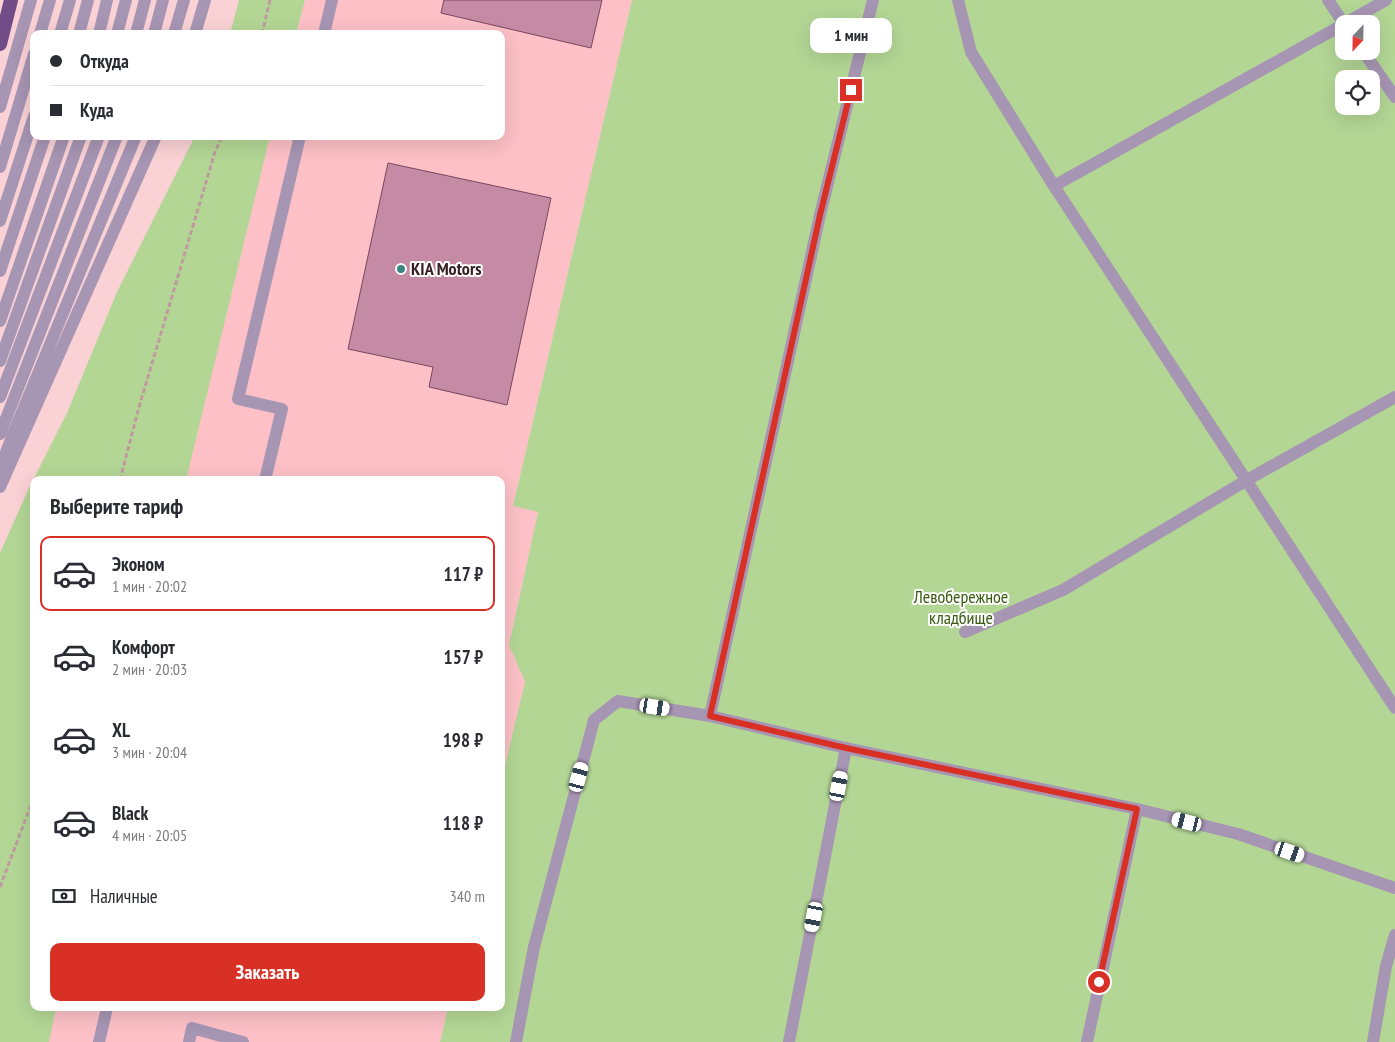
<!DOCTYPE html>
<html lang="ru">
<head>
<meta charset="utf-8">
<style>
	:root { --surface:#fff; --page:#f7f7f7; --text:#2b2b33; --muted:#7c7c81; --line:#e1e1e2; --accent:#d93025 }
	body { margin:0; font-family:"PT Sans Narrow",sans-serif; background:var(--page); color:var(--text); height:100vh; display:flex; flex-direction:column; font-size:19px; white-space:nowrap }
	* { box-sizing:border-box; margin:0 }
	p { font-size:16px; color:var(--muted) }
	.icon { flex:none; width:28px; height:28px; fill:none; stroke:currentColor; stroke-width:2; stroke-linecap:round; stroke-linejoin:round }
	.map { position:relative; flex:1; overflow:hidden }
	.sheet { position:absolute; left:30px; top:476px; width:475px; height:535px; display:flex; flex-direction:column; background:var(--surface); border-radius:10px; box-shadow:0 5px 20px #0002 }
	.sheet>* { flex:none }
	.top-card { position:absolute; left:30px; top:30px; width:475px; height:110px; border-radius:10px; box-shadow:0 5px 20px #0002; display:grid; align-content:center; height:110px; padding:0 20px; background:var(--surface) }
	.needle { width:32px; rotate:202deg }
	.buttons { position:absolute; left:1335px; top:15px; display:grid; gap:10px }
	.buttons a { display:grid; place-items:center; width:45px; height:45px; border-radius:10px; background:var(--surface); box-shadow:0 5px 20px #0002; font-size:25px }
	.end { position:absolute; width:22px; height:22px; margin:-11px; border:6px solid #d93025; background:#fff; box-shadow:0 0 0 2px #fff }
	.from { border-radius:50% }
	.bubble { position:absolute; height:35px; border-radius:10px; background:var(--surface); box-shadow:0 5px 20px #0002; font-size:16px; font-weight:700; line-height:35px; text-align:center }
	.car { position:absolute; width:15px; height:30px; margin:-15px -8px; border-radius:6px; box-shadow:0 0 4px 1px #0007; background:linear-gradient(#fff 24%,#345 0 40%,#fff 0 76%,#345 0 86%,#fff 0) }
	.top-card b { display:flex; align-items:center; gap:18px; height:48px; font-size:19px }
	.top-card b+b { border-top:1px solid var(--line) }
	.top-card i { width:12px; height:12px; background:var(--text) }
	ul { padding:0; list-style:none }
	li { display:flex; align-items:center; gap:15px; height:75px; margin:0 10px 8px; padding:0 10px; border:2px solid transparent; border-radius:10px }
	li div { flex:1 }
	li b { display:block; font-size:19px }
	li em { font-style:normal; font-weight:700 }
	li.on { border-color:var(--accent) }
	li>.icon { width:45px; height:45px; stroke-width:1.5 }
	h2 { padding:0 20px; font-size:22px; line-height:60px }
	.pay { display:flex; align-items:center; gap:12px; height:55px; padding:0 20px; font-size:19px }
	.pay p { margin-inline-start:auto }
	.cta { display:flex; gap:10px; margin-top:auto; padding:10px 20px }
	.cta a { flex:1; height:58px; border-radius:10px; background:var(--accent); color:#fff; font-size:20px; font-weight:700; line-height:58px; text-align:center }
	.map>svg:first-child { display:block }
	.built { fill:#fcc0c6 }
	.green { fill:#b3d695; fill-rule:evenodd }
	.building { fill:#c58ba4; stroke:#7a465e }
	.lines { fill:none; stroke-linecap:round; stroke-linejoin:round }
	.path { stroke:#bf9b9f; stroke-width:3; stroke-dasharray:5 2.5; stroke-linecap:butt }
	.service { stroke:#a695b3; stroke-width:12 }
	.trunk { stroke:#704d86; stroke-width:14 }
	.route { stroke:#d93025; stroke-width:6 }
	.poi-dot { fill:#3d8581; stroke:#fefefe; stroke-width:2 }
	.labels { text-anchor:middle; stroke-width:4; stroke-linejoin:round; paint-order:stroke }
	.poi-label { font-size:18px; font-weight:bold; fill:#361e21; stroke:#fefefe; text-anchor:start }
	.park-label { font-size:18px; fill:#395a0f; stroke:#fefefe }
</style>
</head>
<body>
<div class="map">
<svg width="1395" height="1042" viewBox="0 0 1395 1042">
	<rect width="100%" height="100%" fill="#fad1d5"/>
	<path class="built" d="M303,0h329l-119,505 25,6 -29,134 16,37 -24,100v-302h-317l85,-344h232v-102h-206z
		M56,1008h392l-8,34h-393z"/>
	<path class="green" d="M239,0h66l-9,34h-66z
		M632,0h763v1042h-955l8,-34h53v-226l24,-100 -16,-37 29,-133 -25,-6zM1344,24h27v27h-27zM1344,79h27v27h-27z
		M195,136h75l-84,344h-152v528h22l-7,34h-49v-489l29,-65 38,-75 50,-121z"/>
	<path class="building" d="M444,0h158l-11,48 -150,-35z
		M388,163l163,35 -44,207 -78,-18 4,-20 -85,-18z"/>
	<g class="lines">
		<path class="path" d="M262,34l8,-34
			M120,480l19,-73 76,-255 7,-16
			M0,887l34,-90"/>
		<path class="service" d="M958,0l13,52 83,134 341,522
			M1328,0l16,24
			M1344,24l42,-24
			M40,34l10,-34
			M60,34l10,-34
			M79,34l9,-34
			M99,34l8,-34
			M117,34l9,-34
			M136,34l9,-34
			M154,34l9,-34
			M174,34l10,-34
			M195,34l10,-34
			M324,34l8,-34
			M1363,51l32,46
			M0,107l31,-107
			M0,167l34,-113
			M1054,186l290,-162
			M0,221l34,-105
			M0,271l45,-135
			M0,321l64,-185
			M0,361l81,-225
			M0,397l99,-261
			M0,434l117,-298
			M0,469l11,-30 125,-303
			M265,480l17,-71 -44,-10 62,-263
			M0,487l156,-351
			M965,632l98,-42 184,-110 148,-83
			M710,716l110,-501 53,-215
			M99,1042l8,-34
			M189,1042l3,-14 51,14
			M516,1042l18,-95 60,-227 24,-19 92,15 136,32 291,61 101,25 157,54
			M789,1042l57,-294
			M1087,1042l50,-233
			M1373,1042l13,-76 9,-31"/>
		<path class="trunk" d="M0,44l11,-44"/>
	</g>
	<g class="lines">
		<path class="route" d="M851,90l-31,125 -110,501 136,32 291,61 -38,173"/>
	</g>
	<circle class="poi-dot" cx="401" cy="269" r="5"/>
	<g class="labels">
		<g class="poi-label">
			<text x="411" y="275">KIA Motors</text>
		</g>
		<g class="park-label">
			<text x="961" y="603">Левобережное<tspan x="961" dy="21">кладбище</tspan></text>
		</g>
	</g>
</svg>
<div class="buttons">
<a><svg class="needle" viewBox="-14 -14 28 28"><path d="M0-13l5 13h-10z" fill="#e53935"/><path d="M0 13l5-13h-10z" fill="#7c7c81"/></svg></a>
<a><svg class="icon" aria-label="locate" viewBox="0 0 24 24"><circle cx="12" cy="12" r="6"/><path d="M12 2v4M12 18v4M2 12h4M18 12h4"/></svg></a>
</div>
<i class="end from" style="left:1099px;top:982px"></i>
<i class="end" style="left:851px;top:90px"></i>
<div class="bubble" style="left:810px;top:18px;width:82px">1 мин</div>
<i class="car" style="left:655px;top:707px;rotate:99deg"></i>
<i class="car" style="left:579px;top:777px;rotate:15deg"></i>
<i class="car" style="left:839px;top:786px;rotate:11deg"></i>
<i class="car" style="left:1187px;top:822px;rotate:284deg"></i>
<i class="car" style="left:1290px;top:852px;rotate:109deg"></i>
<i class="car" style="left:814px;top:917px;rotate:191deg"></i>
<div class="top-card">
<b><i class="from"></i>Откуда</b>
<b><i></i>Куда</b>
</div>
<section class="sheet">
<h2>Выберите тариф</h2>
<ul>
<li class="on"><svg class="icon" aria-label="car" viewBox="0 0 24 24"><path d="M5 17H2v-5l4-1 3-4h7l3 4 3 1v5h-3M9 17h6M6 11h13"/><circle cx="7" cy="17" r="2"/><circle cx="17" cy="17" r="2"/></svg><div><b>Эконом</b><p>1 мин · 20:02</p></div><em>117 ₽</em></li>
<li><svg class="icon" aria-label="car" viewBox="0 0 24 24"><path d="M5 17H2v-5l4-1 3-4h7l3 4 3 1v5h-3M9 17h6M6 11h13"/><circle cx="7" cy="17" r="2"/><circle cx="17" cy="17" r="2"/></svg><div><b>Комфорт</b><p>2 мин · 20:03</p></div><em>157 ₽</em></li>
<li><svg class="icon" aria-label="car" viewBox="0 0 24 24"><path d="M5 17H2v-5l4-1 3-4h7l3 4 3 1v5h-3M9 17h6M6 11h13"/><circle cx="7" cy="17" r="2"/><circle cx="17" cy="17" r="2"/></svg><div><b>XL</b><p>3 мин · 20:04</p></div><em>198 ₽</em></li>
<li><svg class="icon" aria-label="car" viewBox="0 0 24 24"><path d="M5 17H2v-5l4-1 3-4h7l3 4 3 1v5h-3M9 17h6M6 11h13"/><circle cx="7" cy="17" r="2"/><circle cx="17" cy="17" r="2"/></svg><div><b>Black</b><p>4 мин · 20:05</p></div><em>118 ₽</em></li>
</ul>
<div class="pay"><svg class="icon" aria-label="cash" viewBox="0 0 24 24"><path d="M3 7h18v10H3z"/><circle cx="12" cy="12" r="2"/></svg>Наличные<p>340 m</p></div>
<div class="cta"><a>Заказать</a></div>
</section>
</div>
</body>
</html>
